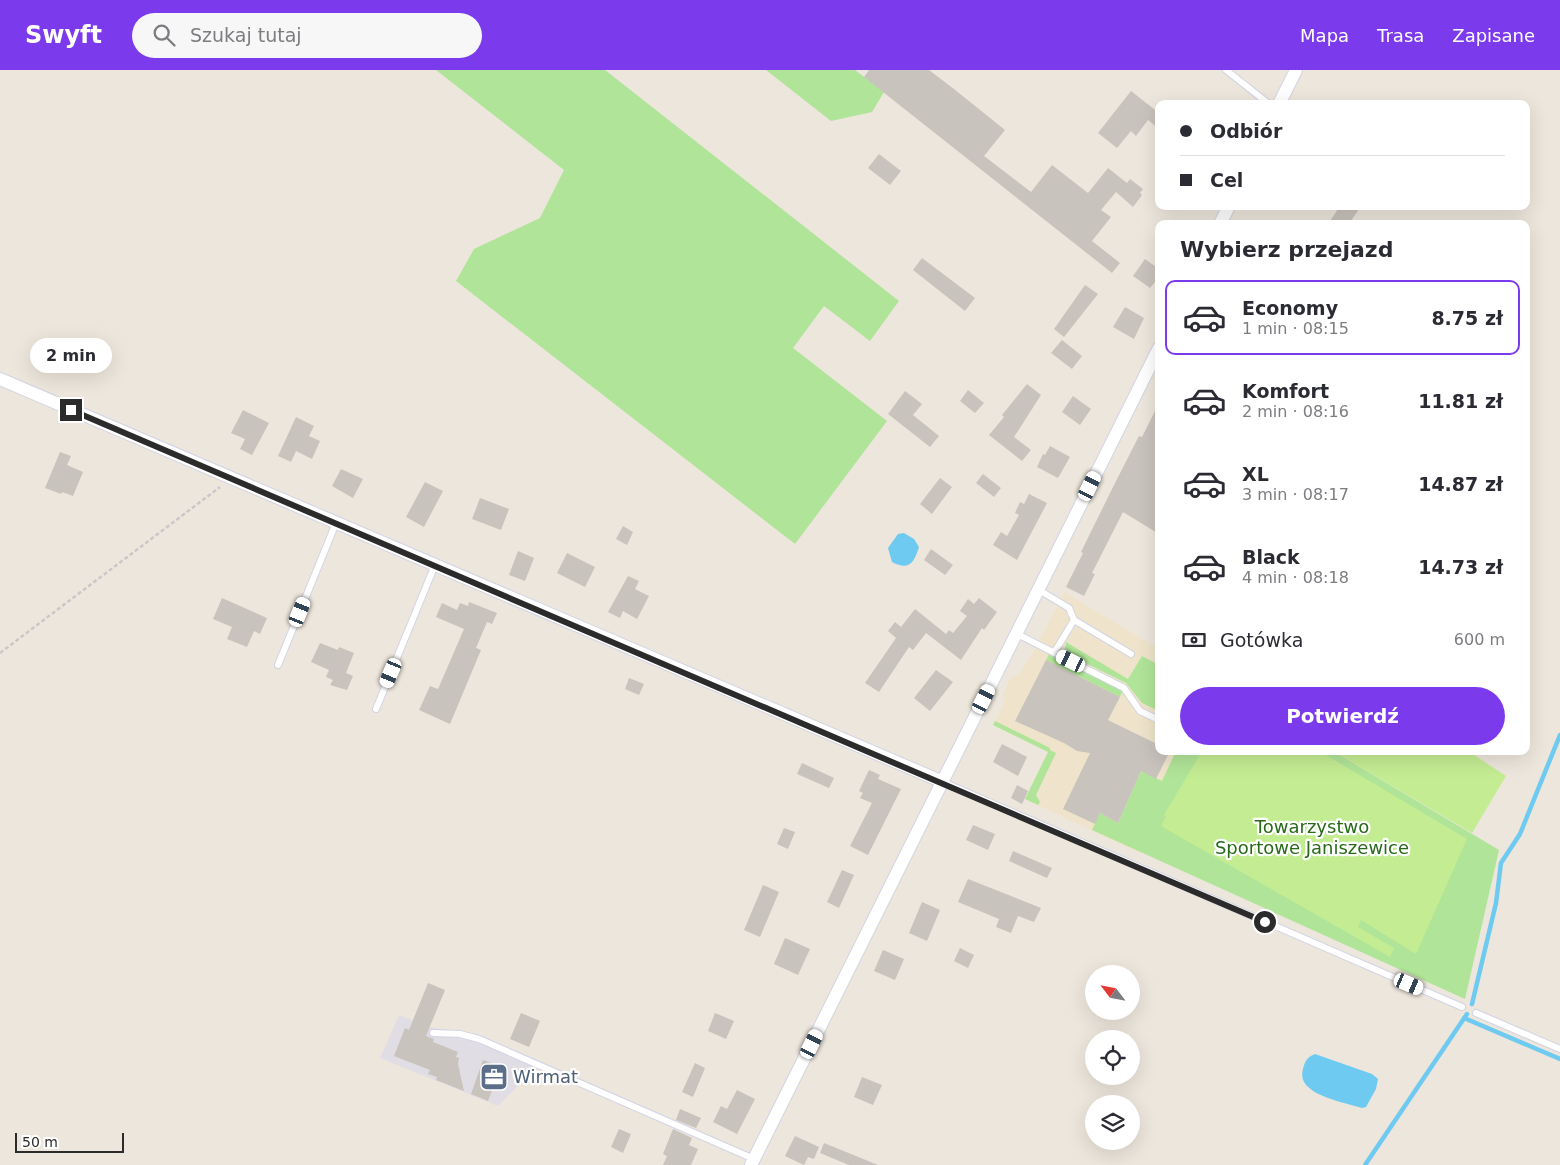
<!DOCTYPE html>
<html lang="pl">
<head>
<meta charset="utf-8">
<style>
	:root { --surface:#fff; --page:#f7f7f7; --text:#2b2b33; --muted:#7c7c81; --line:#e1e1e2; --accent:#7c3aed }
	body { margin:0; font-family:"DejaVu Sans",sans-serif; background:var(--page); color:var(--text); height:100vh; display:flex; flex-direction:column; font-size:19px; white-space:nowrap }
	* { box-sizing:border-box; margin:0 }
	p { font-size:16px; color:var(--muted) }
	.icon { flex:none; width:28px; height:28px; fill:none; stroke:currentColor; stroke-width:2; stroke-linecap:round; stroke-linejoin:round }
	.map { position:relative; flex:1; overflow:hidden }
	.details { position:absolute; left:1155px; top:150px; width:375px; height:535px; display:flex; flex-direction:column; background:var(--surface); border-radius:10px; box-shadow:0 5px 20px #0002 }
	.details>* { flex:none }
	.top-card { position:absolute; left:1155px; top:30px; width:375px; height:110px; border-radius:10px; box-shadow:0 5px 20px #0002; display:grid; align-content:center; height:110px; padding:0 25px; background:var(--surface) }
	.needle { width:32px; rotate:302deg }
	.buttons { position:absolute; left:1085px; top:895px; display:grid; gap:10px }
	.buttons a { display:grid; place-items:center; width:55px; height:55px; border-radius:50%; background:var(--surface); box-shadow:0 5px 20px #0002; font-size:25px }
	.scale { position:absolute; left:15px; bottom:12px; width:109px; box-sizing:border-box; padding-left:5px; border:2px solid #2b2b2b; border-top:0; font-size:14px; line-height:18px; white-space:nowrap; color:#2b2b2b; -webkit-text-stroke:4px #fff; paint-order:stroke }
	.end { position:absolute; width:22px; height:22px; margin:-11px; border:6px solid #2b2b2b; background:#fff; box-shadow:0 0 0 2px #fff }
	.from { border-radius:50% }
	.bubble { position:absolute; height:35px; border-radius:18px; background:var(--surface); box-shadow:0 5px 20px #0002; font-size:16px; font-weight:700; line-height:35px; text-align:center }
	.car { position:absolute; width:15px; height:30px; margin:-15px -8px; border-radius:6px; box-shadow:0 0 4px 1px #0007; background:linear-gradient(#fff 24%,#345 0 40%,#fff 0 76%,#345 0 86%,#fff 0) }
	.top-card b { display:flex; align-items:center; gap:18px; height:48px; font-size:19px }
	.top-card b+b { border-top:1px solid var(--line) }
	.top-card i { width:12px; height:12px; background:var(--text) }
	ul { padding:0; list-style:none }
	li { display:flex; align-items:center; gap:15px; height:75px; margin:0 10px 8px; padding:0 15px; border:2px solid transparent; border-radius:10px }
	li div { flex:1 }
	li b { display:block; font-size:19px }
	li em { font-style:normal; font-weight:700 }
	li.selected { border-color:var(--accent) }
	li>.icon { width:45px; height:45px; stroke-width:1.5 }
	h2 { padding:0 25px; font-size:22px; line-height:60px }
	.pay { display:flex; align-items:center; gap:12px; height:55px; padding:0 25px; font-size:19px }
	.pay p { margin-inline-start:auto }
	.action { display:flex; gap:10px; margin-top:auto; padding:10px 25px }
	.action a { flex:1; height:58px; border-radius:30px; background:var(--accent); color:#fff; font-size:20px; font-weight:700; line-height:58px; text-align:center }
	header { display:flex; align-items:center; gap:30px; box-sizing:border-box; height:70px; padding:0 25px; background:var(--accent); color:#fff }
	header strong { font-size:24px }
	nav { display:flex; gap:28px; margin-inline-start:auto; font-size:18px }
	.search { width:350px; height:45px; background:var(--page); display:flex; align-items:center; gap:12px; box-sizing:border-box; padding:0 18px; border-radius:28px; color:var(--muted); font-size:19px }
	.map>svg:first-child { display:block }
	.industrial { fill:#e0dde5 }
	.education { fill:#efe4cb }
	.green { fill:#b0e498 }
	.pitch { fill:#c4ec93 }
	.water { fill:#6ecaf0 }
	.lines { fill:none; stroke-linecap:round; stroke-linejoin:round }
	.stream { stroke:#6ecaf0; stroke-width:4.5 }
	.building { fill:#c8c3bc }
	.lane-casing { stroke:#d2d4e4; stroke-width:8 }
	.street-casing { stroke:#d2d4e4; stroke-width:14 }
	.path { stroke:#c8c8c8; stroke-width:2.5; stroke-dasharray:4 2.5; stroke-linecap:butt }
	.lane { stroke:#fff; stroke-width:6 }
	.street { stroke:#fff; stroke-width:12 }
	.route { stroke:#2b2b2b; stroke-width:6 }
	.labels { text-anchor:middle; stroke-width:4.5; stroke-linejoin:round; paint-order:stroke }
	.park-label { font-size:18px; fill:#276919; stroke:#fff }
	.service-label { font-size:18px; fill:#4e5e75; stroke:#fff; text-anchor:start }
</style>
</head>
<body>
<header>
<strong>Swyft</strong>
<div class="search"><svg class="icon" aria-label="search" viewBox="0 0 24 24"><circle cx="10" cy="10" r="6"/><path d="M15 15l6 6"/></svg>Szukaj tutaj</div>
<nav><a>Mapa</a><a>Trasa</a><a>Zapisane</a></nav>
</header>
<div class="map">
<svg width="1560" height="1095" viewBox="0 0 1560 1095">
	<rect width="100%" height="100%" fill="#ede6dc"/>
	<path class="industrial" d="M399,945l34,13 45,6 63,28 -43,44 -118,-48z"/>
	<path class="education" d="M1064,522l95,57v102h28l-49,101 -113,-53 23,-47 -55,-27 11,-21 -1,-9 8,-18 8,-3 14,-21z"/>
	<path class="green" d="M436,0h169l294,231 -29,40 -46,-35 -31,42 94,73 -92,123 -339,-263 18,-32 66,-31 24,-48z
		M766,0h89l29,22 -12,20 -41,9z
		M1066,572l62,37 14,-23 17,9v46l-17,-8 -16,-20 -57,-28 -4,-5z
		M1049,584l71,34 2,4 -2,5 -74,-37z
		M995,651l55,27v2l6,3 -20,42 4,7 -2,3 -13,-6 23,-47 -55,-27z
		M1176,681h157l166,99 -34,149 -373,-169 8,-17 18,10 23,-52 21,10z"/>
	<path class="pitch" d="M1202,681h117l148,88 -51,115 -55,-34 -3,7 36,21 -4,9 -229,-131 5,-10 -2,-1z
		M1333,681h135l38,25 -34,57z"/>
	<path class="water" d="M904,463l10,6 5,8c-5,16 -10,24 -27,15l-4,-14 10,-14z
		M1315,984l57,20 6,5 -2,10 -10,18 -4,1c-17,-6 -67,-13 -59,-39 2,-8 4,-12 12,-15z"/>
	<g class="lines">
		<path class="stream" d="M1472,934l24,-101 5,-40 19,-29 40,-99
			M1464,948l96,41
			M1365,1095l102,-151"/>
	</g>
	<path class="building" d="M869,0h60l25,19 51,41 -21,26 47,36 21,-27 36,28 20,-25 19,15 3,-4 13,10 -3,4 2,2 -9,12 -17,-15 -15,18 10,7 -19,24 28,22 -8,10 -248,-196z
		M1131,21l28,22v16l-11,-9 -12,16 -5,-5 -14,17 -19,-15z
		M879,84l22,17 -11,14 -22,-17z
		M1340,136h21l-12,18h-21z
		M922,188l53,40 -10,13 -52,-41z
		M1145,189l14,10v8l-9,11 -17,-12z
		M1085,215l13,9 -34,43 -10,-8z
		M1125,237l19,11 -10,21 -21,-12z
		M1062,270l20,16 -10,13 -21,-16z
		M1027,314l14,11 -27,42 17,13 -9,11 -33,-26 15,-18 -2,-2z
		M968,320l16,13 -9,10 -15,-12z
		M905,321l17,13 -9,11 26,21 -9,11 -42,-33z
		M1073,326l18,13 -11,16 -18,-13z
		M1159,333v131l-36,-22 -31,61 3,1 -11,22 -18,-9 17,-34 -2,-1 34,-69 24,-47 3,1z
		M243,340l26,13 -17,32 -12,-6 5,-10 -14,-6z
		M296,347l18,9 -5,10 11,5 -8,18 -16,-8 -5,11 -13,-6z
		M1050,376l20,11 -12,21 -21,-11 6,-13 2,1z
		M60,382l11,4 -4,9 16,7 -10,24 -11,-4 -1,2 -16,-6z
		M341,399l22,10 -10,19 -21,-12z
		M983,404l18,14 -7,9 -18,-14z
		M940,408l12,9 -20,27 -12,-10z
		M425,412l18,9 -19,36 -18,-10z
		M1029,424l18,9 -30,57 -24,-15 8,-13 6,4 12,-21 -4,-2 5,-11 4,2z
		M480,428l29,11 -8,21 -29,-11z
		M623,456l10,6 -6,13 -11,-6z
		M931,479l22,16 -8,10 -21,-15z
		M518,481l16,7 -9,23 -16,-6z
		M567,483l28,14 -10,20 -28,-14z
		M628,506l11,5 -4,8 14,7 -12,23 -14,-8 -3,7 -12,-6z
		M222,528l45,20 -7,16 -6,-3 -7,16 -20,-8 5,-12 -19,-8z
		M979,528l18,14 -13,18 -2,-2 -21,32 -35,-27 -13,17 -4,-3 -30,45 -14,-9 31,-45 -8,-7 7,-9 6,5 14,-18 31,25 3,-4 4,3 14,-17 -7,-5 8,-12 6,5z
		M469,532l28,11 -5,11 -5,-2 -11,26 5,2 -31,74 -31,-14 11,-24 8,3 26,-60 -28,-12 6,-14 15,7 3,-7 8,3z
		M320,573l18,7 1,-3 15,6 -8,20 7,3 -6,14 -17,-5 3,-5 -7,-3 3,-7 -18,-8z
		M1046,590l74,37 -12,23 51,25v6h11l-14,28 -15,-8 -23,52 -18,-10 -5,11 -32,-15 27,-56 -13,-2 -13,-8 -49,-22z
		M936,600l17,12 -23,29 -16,-13z
		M629,608l15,6 -5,11 -14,-6z
		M1002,674l25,13 -9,19 -25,-14z
		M802,693l32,15 -5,10 -32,-14z
		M869,700l11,5 -2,4 23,10 -33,66 -18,-9 22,-43 -12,-5 3,-5 -4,-2z
		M1017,715l11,6 -6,13 -11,-6z
		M973,755l22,9 -7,16 -22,-10z
		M784,758l11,4 -7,17 -11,-5z
		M1013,781l39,17 -5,10 -38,-17z
		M842,800l12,5 -15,33 -12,-6z
		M968,809l73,29 -7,14 -16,-6 -7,17 -15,-6 3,-8 -41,-17z
		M763,815l16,7 -19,45 -16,-7z
		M922,832l18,8 -13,31 -18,-8z
		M785,868l25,11 -12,26 -24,-11z
		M960,878l14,7 -6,13 -14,-7z
		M883,880l21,9 -9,21 -21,-9z
		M428,913l17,7 -19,46 8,3 -1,3 25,10 -2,5 3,1 -1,6 6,27 -28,-11 1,-3 -9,-3 2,-4 -36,-14 11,-28 4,2z
		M521,943l19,8 -11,26 -19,-8z
		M715,943l19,8 -8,18 -18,-8z
		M483,990l21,8 -8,21 -3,-1 -5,13 -17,-7z
		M695,993l10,5 -12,29 -11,-5z
		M862,1007l20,8 -9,20 -19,-8z
		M737,1020l18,9 -18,35 -24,-12 8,-16 6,3z
		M680,1039l21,9 -5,10 -20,-8z
		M619,1059l12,5 -8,19 -12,-6z
		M673,1059l19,9 -3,7 9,4 -7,16h-28l4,-9 -4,-2z
		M795,1066l24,11 -5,12 -6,-2 -4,8 -19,-9z
		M824,1073l54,22h-29l-29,-12z"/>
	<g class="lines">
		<defs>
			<path id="lane" d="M1226,0l43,34
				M1039,520l30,18 5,12 57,34
				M1017,564l107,54 16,23 19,9
				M1054,583l20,-33
				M278,595l58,-142
				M376,639l59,-144
				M943,712l519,225
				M1476,943l84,36
				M433,963l27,1 19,5 275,120"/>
			<path id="street" d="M1279,34l17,-34
				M1220,154l9,-18
				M0,309l943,403
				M751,1095l408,-817"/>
		</defs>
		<use href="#lane" class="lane-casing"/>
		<use href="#street" class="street-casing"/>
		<path class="path" d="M0,583l220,-166"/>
		<use href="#lane" class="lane"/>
		<use href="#street" class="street"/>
	</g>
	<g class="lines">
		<path class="route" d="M71,340l1194,512"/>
	</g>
	<defs>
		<symbol id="office-square" viewBox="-11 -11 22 22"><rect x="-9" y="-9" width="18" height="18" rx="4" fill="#5c6f8a" stroke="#fff"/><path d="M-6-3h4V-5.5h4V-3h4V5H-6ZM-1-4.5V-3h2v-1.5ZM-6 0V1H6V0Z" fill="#fff"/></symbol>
	</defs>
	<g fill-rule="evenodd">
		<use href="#office-square" x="478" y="991" width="32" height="32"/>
	</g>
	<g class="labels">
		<g class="park-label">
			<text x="1312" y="763">Towarzystwo<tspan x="1312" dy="21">Sportowe Janiszewice</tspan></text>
		</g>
		<g class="service-label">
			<text x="513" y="1013">Wirmat</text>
		</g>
	</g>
</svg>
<div class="buttons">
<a><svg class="needle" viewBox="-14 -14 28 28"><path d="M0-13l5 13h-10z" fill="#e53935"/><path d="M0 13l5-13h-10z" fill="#7c7c81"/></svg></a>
<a><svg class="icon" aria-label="locate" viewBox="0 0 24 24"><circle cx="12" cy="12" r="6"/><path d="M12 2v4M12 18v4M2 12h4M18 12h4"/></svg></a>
<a><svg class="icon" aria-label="layers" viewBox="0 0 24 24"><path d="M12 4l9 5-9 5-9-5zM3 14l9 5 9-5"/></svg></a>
</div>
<div class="scale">50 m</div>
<i class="end from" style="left:1265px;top:852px"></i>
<i class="end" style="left:71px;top:340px"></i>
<div class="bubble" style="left:30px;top:268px;width:82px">2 min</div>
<i class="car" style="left:1090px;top:416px;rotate:26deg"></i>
<i class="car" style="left:300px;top:542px;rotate:22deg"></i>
<i class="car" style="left:1071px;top:591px;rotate:296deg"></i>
<i class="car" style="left:391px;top:603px;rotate:203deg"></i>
<i class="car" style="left:984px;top:629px;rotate:27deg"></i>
<i class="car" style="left:1409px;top:914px;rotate:113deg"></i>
<i class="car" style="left:812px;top:974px;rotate:26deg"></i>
<div class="top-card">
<b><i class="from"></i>Odbiór</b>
<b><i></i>Cel</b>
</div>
<section class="details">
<h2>Wybierz przejazd</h2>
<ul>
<li class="selected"><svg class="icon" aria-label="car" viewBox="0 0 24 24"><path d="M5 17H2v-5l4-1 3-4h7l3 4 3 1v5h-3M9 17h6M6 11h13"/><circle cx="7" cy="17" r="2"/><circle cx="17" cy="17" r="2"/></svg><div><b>Economy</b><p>1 min · 08:15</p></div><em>8.75 zł</em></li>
<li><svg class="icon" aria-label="car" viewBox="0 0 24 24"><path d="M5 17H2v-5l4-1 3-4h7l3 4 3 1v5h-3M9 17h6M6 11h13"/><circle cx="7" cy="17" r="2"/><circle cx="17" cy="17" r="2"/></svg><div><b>Komfort</b><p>2 min · 08:16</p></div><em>11.81 zł</em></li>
<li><svg class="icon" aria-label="car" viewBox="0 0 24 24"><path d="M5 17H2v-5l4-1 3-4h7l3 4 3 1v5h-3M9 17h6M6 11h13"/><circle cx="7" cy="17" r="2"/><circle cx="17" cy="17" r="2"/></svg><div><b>XL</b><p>3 min · 08:17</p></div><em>14.87 zł</em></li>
<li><svg class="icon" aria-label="car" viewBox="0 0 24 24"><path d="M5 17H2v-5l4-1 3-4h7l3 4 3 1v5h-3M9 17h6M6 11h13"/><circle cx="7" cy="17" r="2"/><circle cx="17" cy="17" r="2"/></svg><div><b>Black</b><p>4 min · 08:18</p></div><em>14.73 zł</em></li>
</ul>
<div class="pay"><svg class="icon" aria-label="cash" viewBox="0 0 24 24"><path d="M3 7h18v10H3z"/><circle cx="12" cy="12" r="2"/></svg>Gotówka<p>600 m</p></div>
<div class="action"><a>Potwierdź</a></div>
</section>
</div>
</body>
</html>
